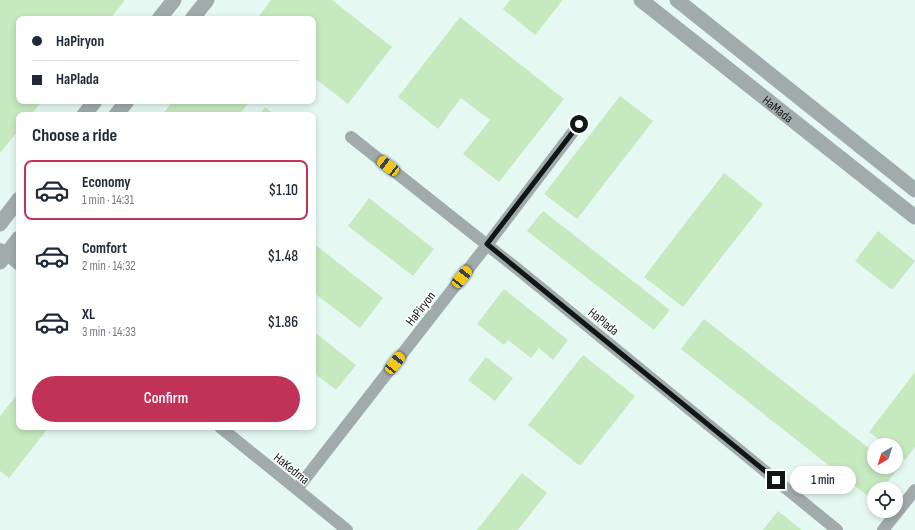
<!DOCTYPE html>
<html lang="en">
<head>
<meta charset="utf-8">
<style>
	:root { --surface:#fff; --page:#f6f6f7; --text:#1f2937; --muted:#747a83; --line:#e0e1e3; --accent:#c13258 }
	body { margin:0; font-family:"Sofia Sans Condensed",sans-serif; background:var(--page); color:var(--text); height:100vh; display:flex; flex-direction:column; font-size:15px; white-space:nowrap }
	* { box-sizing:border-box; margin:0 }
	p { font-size:13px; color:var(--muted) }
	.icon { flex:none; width:22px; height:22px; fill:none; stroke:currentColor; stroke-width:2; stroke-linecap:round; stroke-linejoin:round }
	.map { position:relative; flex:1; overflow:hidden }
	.drawer { position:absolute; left:16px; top:112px; width:300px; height:318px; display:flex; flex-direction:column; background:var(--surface); border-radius:8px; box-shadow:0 2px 6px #0003 }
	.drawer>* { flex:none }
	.top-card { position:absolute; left:16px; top:16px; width:300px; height:88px; border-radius:8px; box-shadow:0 2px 6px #0003; display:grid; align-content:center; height:88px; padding:0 16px; background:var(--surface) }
	.needle { width:26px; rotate:219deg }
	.tools { position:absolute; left:867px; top:438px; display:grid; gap:8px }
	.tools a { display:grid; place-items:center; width:36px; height:36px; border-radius:50%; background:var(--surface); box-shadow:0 2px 6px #0003; font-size:20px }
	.end { position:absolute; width:18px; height:18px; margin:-9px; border:5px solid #101715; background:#fff; box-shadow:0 0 0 2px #fff }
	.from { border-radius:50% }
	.bubble { position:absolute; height:28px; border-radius:14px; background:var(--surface); box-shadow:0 2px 6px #0003; font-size:13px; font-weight:600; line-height:28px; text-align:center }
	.car { position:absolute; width:12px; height:24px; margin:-12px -6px; border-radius:5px; box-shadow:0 0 3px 1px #0007; background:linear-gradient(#f5c518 24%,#345 0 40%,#f5c518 0 76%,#345 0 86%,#f5c518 0) }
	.top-card b { display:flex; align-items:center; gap:14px; height:38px; font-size:15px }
	.top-card b+b { border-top:1px solid var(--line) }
	.top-card i { width:10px; height:10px; background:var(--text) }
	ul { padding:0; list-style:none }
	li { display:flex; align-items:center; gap:12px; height:60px; margin:0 8px 6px; padding:0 8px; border:2px solid transparent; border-radius:8px }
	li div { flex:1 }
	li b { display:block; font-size:15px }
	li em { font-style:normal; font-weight:600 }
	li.active { border-color:var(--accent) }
	li>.icon { width:36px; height:36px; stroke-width:1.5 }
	h2 { padding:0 16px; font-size:18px; line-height:48px }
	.button { display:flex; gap:8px; margin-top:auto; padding:8px 16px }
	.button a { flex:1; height:46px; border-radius:24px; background:var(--accent); color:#fff; font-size:16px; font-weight:600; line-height:46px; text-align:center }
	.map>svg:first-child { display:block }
	.building { fill:#c6e9c0 }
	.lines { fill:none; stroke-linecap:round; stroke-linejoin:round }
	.minor { stroke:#a2abac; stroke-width:12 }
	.tertiary { stroke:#a2abac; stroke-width:15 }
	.route { stroke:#101715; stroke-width:5 }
	.labels { text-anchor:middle; stroke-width:3; stroke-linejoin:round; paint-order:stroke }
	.street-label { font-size:13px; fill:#101715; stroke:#fff }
</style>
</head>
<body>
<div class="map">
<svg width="915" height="530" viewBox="0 0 915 530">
	<rect width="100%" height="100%" fill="#e5f9f2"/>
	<path class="building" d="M0,0h125l-15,19h-91v82h23l-11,14h-12v15l-19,23z
		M271,0h61l60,47 -44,57 -35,-27v-58h-56z
		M510,0h53l-28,35 -32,-26z
		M460,17l104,82 -65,83 -36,-28 27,-34 -29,-22 -23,31 -40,-32z
		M620,96l33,25 -76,98 -33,-25z
		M173,101h77l-11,14h-77z
		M265,107l10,8h-16z
		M724,173l39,31 -80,103 -39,-30z
		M369,198l65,51 -21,27 -65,-50z
		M543,211l127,99 -16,20 -127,-99z
		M878,231l37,30 -23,29 -37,-29z
		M313,243l70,55 -23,30 -47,-36z
		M504,289l64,51 -15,20 -14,-12 -8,10 -23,-18 -4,5 -27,-21z
		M704,319l170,133v15h20l3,3 -15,19h-8v12l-193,-152z
		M313,331l43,34 -20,25 -23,-18z
		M583,355l52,41 -55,70 -52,-41z
		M486,357l27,21 -18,23 -27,-21z
		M915,372v75l-10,13 -9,-7v-8h-10l-17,-13z
		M19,392v35h30l-40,51 -9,-7v-55z
		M522,473l25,20 -29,37h-41z
		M778,511l24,19h-39z"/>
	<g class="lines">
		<path class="minor" d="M351,137l169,134 317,259
			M0,249l19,16
			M220,427l127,103
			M297,489l190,-244 92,-121
			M883,530l32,-40"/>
		<g class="tertiary">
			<path id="s1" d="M641,0l274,217"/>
			<path d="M677,0l238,190"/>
			<path d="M159,19l15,-19"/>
			<path d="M192,19l15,-19"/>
			<path d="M84,115l11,-14"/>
			<path d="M116,115l11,-14"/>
			<path d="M0,224l19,-25"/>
			<path d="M0,262l19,-24"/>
		</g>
	</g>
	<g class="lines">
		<path class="route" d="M579,124l-92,120 289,236"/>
	</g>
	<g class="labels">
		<g class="street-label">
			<text dy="5" stroke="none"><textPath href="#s1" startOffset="175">HaMada</textPath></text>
			<text transform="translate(420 308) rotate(-52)" y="5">HaPiryon</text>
			<text transform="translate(604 321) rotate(39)" y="5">HaPlada</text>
			<text transform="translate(292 468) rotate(39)" y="5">HaKedma</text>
		</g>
	</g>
</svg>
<div class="tools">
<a><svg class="needle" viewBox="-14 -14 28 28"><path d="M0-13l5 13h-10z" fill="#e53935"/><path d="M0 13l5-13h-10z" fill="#747a83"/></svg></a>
<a><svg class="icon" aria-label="locate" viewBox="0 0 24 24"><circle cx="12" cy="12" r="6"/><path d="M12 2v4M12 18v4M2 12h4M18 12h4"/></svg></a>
</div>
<i class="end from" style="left:579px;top:124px"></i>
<i class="end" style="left:776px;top:480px"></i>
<div class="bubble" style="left:790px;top:466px;width:66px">1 min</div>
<i class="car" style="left:388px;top:166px;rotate:308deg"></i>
<i class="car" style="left:462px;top:277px;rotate:38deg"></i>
<i class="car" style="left:395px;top:363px;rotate:38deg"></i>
<div class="top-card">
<b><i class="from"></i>HaPiryon</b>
<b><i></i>HaPlada</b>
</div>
<section class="drawer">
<h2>Choose a ride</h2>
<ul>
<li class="active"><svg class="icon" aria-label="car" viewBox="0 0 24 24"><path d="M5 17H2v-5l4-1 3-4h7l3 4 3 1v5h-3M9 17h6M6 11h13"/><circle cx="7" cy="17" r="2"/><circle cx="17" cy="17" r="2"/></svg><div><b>Economy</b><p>1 min · 14:31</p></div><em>$1.10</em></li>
<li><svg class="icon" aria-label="car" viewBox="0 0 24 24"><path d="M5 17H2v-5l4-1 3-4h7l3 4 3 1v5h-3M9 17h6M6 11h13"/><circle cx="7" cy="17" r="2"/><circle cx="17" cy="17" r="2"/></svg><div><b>Comfort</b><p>2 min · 14:32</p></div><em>$1.48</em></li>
<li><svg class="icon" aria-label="car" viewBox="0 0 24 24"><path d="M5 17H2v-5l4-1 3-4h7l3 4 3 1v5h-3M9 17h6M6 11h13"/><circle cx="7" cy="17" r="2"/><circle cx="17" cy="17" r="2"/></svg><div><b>XL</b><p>3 min · 14:33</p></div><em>$1.86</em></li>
</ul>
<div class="button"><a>Confirm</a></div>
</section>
</div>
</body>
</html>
